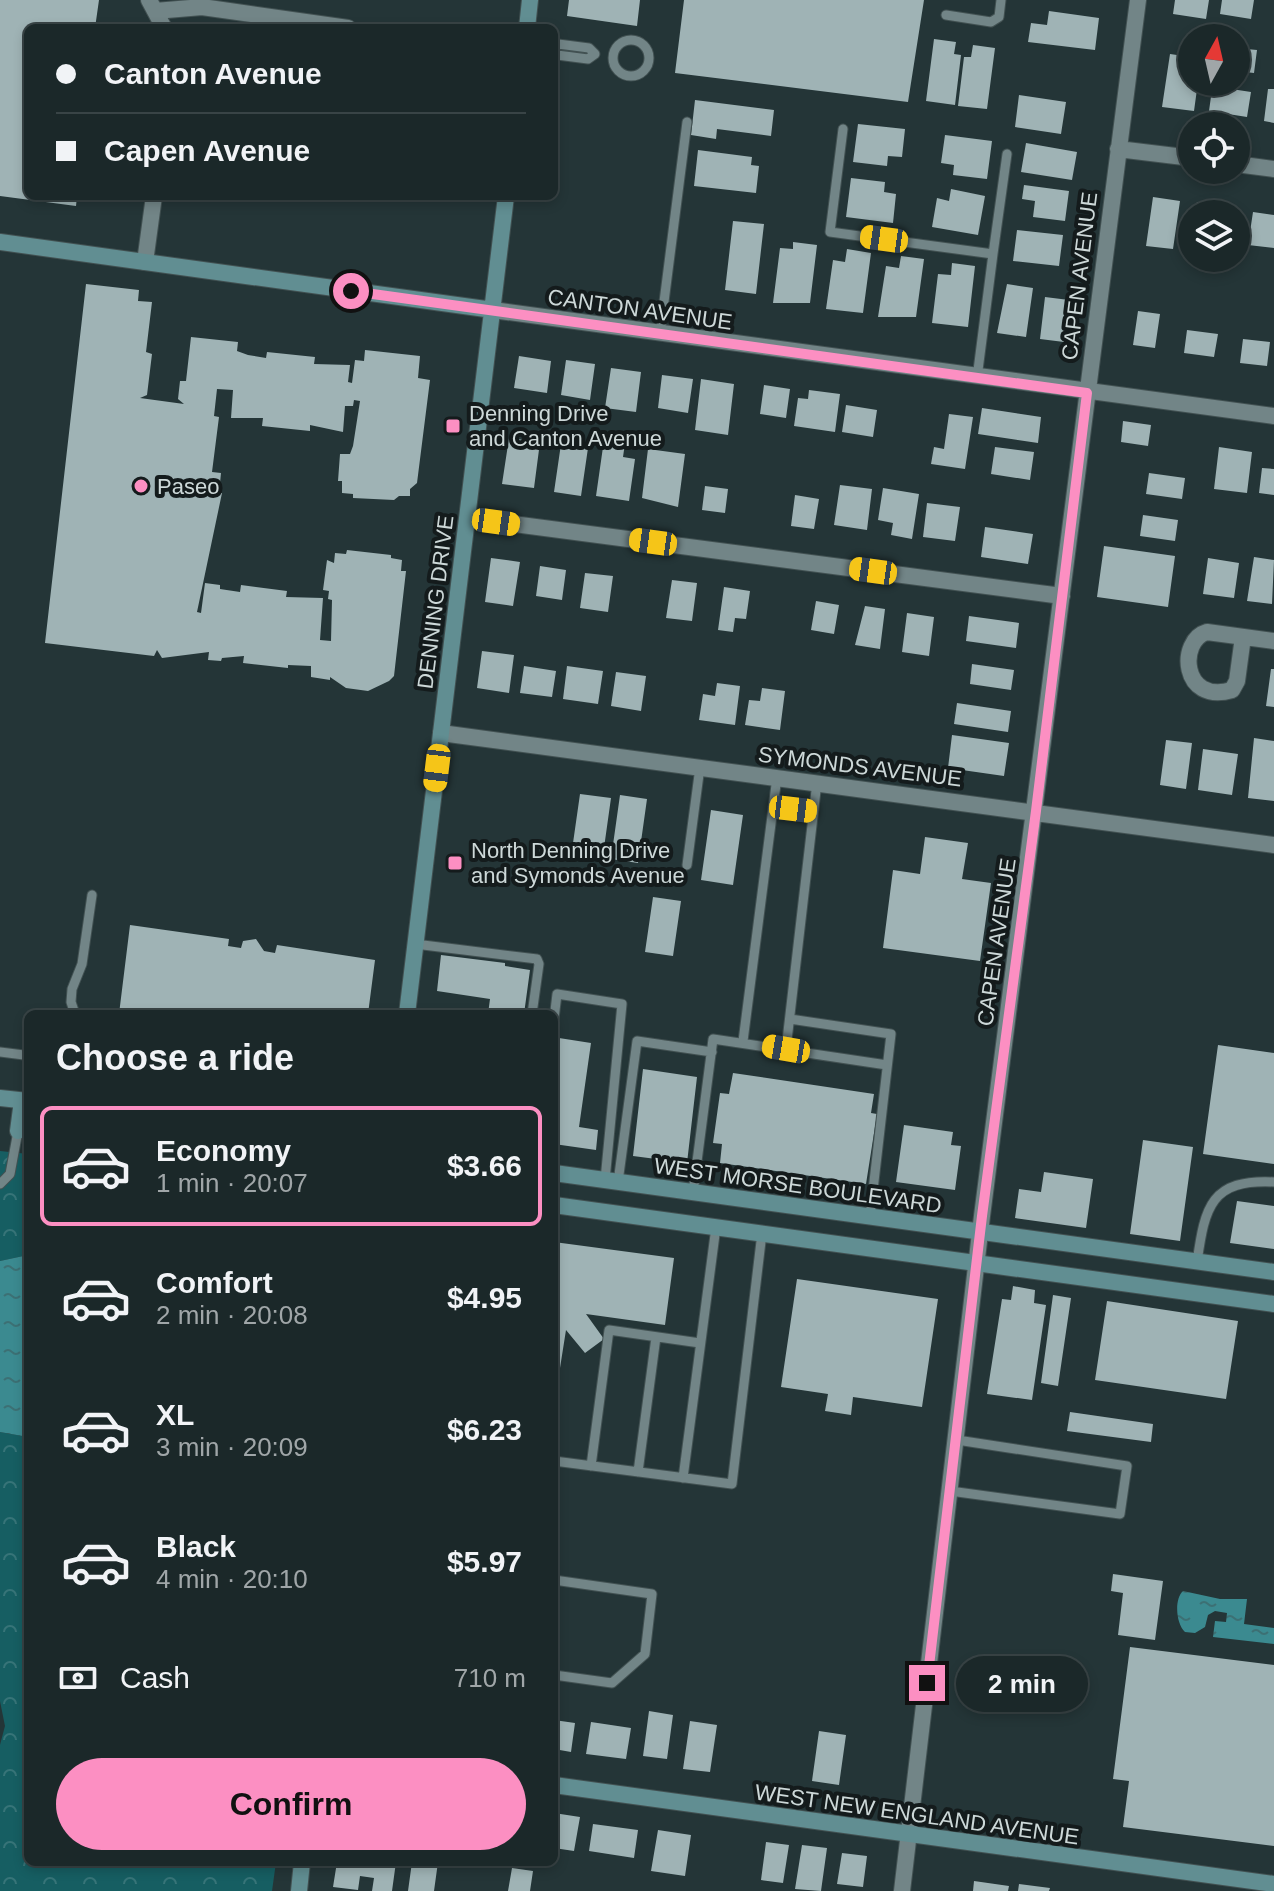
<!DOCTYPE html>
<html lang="en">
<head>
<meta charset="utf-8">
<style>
	:root { --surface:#1b2829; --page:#283435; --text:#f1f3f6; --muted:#a0a6a8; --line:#394446; --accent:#fc8fc2 }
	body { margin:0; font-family:Helvetica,sans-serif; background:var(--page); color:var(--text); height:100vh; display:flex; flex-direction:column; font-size:30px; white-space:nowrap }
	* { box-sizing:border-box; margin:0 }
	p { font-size:26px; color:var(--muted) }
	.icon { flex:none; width:44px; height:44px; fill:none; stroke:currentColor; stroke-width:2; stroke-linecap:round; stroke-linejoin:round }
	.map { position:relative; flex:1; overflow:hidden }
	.drawer { position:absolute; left:24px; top:1010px; width:534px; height:856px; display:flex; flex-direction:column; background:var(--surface); border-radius:12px; box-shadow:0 4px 12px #0003,0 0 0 2px var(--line) }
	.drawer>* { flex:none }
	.guide { position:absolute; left:24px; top:24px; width:534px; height:176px; border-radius:12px; box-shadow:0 4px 12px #0003,0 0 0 2px var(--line); display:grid; align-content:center; height:176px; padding:0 32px; background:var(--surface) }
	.needle { width:52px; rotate:8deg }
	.controls { position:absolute; left:1178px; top:24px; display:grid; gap:16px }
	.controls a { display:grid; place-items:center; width:72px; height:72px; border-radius:50%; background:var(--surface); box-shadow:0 4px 12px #0003,0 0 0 2px var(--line); font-size:40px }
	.end { position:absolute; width:36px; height:36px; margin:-18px; border:10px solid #fc8fc2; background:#111; box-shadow:0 0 0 4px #111 }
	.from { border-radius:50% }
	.bubble { position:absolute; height:56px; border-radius:28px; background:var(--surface); box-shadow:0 4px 12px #0003,0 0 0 2px var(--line); font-size:26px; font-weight:700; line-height:56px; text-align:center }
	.car { position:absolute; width:24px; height:48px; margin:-24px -12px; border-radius:10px; box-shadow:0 0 6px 2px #0007; background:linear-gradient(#f5c518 24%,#345 0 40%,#f5c518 0 76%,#345 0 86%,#f5c518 0) }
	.guide b { display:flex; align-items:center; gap:28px; height:76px; font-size:30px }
	.guide b+b { border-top:2px solid var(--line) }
	.guide i { width:20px; height:20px; background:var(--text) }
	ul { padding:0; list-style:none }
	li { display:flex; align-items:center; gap:24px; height:120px; margin:0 16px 12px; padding:0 16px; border:4px solid transparent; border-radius:12px }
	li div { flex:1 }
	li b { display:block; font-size:30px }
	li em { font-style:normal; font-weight:700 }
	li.current { border-color:var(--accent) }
	li>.icon { width:72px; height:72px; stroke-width:1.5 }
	h2 { padding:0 32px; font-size:36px; line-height:96px }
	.pay { display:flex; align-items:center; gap:20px; height:88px; padding:0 32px; font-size:30px }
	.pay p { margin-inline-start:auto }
	.button { display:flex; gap:16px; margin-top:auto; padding:16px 32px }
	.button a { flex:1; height:92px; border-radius:48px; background:var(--accent); color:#111; font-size:32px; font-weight:700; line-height:92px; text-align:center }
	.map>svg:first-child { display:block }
	.forest { fill:url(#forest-crowns) }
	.water { fill:url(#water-ripples) }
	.building { fill:#9fb3b5 }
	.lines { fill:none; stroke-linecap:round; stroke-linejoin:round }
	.lane-casing { stroke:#425152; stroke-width:11 }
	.street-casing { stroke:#425152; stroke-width:18 }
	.secondary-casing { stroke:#425152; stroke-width:18 }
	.lane { stroke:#728587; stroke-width:9 }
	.street { stroke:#728587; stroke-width:16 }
	.secondary { stroke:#618e92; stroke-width:16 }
	.route { stroke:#fc8fc2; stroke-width:10 }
	.poi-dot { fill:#fc8fc2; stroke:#141b1c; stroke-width:3 }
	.labels { text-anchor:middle; stroke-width:8; stroke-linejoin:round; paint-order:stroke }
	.street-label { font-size:22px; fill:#cdd8d8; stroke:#141b1c }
	.poi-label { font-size:22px; fill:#cdd8d8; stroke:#141b1c; text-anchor:start }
</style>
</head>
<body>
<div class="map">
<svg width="1274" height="1891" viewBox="0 0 1274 1891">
	<defs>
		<pattern id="forest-crowns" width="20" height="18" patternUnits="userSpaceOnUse" patternTransform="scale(2)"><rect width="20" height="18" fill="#165e62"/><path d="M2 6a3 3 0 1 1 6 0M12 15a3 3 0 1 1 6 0" fill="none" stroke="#377478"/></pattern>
		<pattern id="water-ripples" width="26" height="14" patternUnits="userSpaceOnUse" patternTransform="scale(2)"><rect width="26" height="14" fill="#3b8a90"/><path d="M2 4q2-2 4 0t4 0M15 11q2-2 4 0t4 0" fill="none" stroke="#3c7074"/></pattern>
	</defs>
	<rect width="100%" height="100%" fill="#243537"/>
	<path class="forest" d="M0,1151l28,3v101l-28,6z
		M0,1432l28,5v425h248l-4,29h-272v-146l5,-19 -5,-25z"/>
	<path class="water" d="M28,1255v182l-28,-5v-171z
		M1183,1591l37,8h27l-3,25 30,4v16l-61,-7 2,-16 11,1 1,-9 -12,-2 -7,4 -3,12 -10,6 -10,-1c-9,-8 -11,-33 -2,-41z"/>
	<path class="building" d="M0,0h99l-4,28h-67v168h49l-1,10 -76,-10z
		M569,0h71l-3,26 -70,-10z
		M684,0h240l-16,102 -233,-29z
		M1175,0h34l-3,19 -33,-5z
		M1222,0h32l-3,19 -31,-5z
		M1049,11l50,7 -4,32 -67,-8 3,-19 16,2z
		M934,39l22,3 -2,12 7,1 -6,50 -29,-4z
		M1186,41l6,1v40h6l-4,29 -32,-4 8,-53 14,2z
		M973,45l22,3 -8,61 -29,-3 6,-49h7z
		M1236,48l21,2 -3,23 -18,-2z
		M1213,82h13l-1,6 26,4 -4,25 -38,-6z
		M1268,89h6v34l-10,-2z
		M1019,95l47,7 -5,32 -46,-7z
		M695,100l79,10 -3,26 -54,-7 -1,10 -25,-4z
		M858,124l47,5 -3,28 -14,-1 -1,10 -34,-4z
		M945,135l47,6 -5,38 -34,-4 1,-10 -13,-2z
		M1026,143l51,9 -5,28 -51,-8z
		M698,150l54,7 -1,8 8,1 -3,27 -62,-7z
		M851,178l34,4 -1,10 12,2 -3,29 -47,-6z
		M1024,185l45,6 -4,30 -32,-4 2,-16 -13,-2z
		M951,189l34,7 -7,39 -46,-8 5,-29 12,3z
		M1153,197l27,4 -7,48 -27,-3z
		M1197,202l34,5 -1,7h-35z
		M1253,212l21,3v33l-26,-3z
		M733,221l31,3 -8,70 -31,-4z
		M1017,230l46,5 -4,31 -46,-5z
		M793,242l24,3 -7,58h-37l7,-55 13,1z
		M847,249l24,4 -8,60 -37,-4 7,-49 12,2z
		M901,256l23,3 -8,58h-38l8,-51 13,2z
		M952,263l23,3 -7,61 -36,-4 6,-49 13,1z
		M86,284l53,6 -1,11 14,1 -6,50 6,2 -5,41 -7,3 44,6 -6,-5 2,-18h6l5,-44 47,5 -1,9 11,4 18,3 1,-6 48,5 -1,7 36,1 -2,17 4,1 3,-23 9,1 1,-11 55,6 -2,22 12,2 -13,103 -7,6v7h-11l-5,4 -41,-2v-4l-11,-1v-12h-4l2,-27h10l3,-8 7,-45 -6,-1 -1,6h-8l-2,26 -33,-7v6l-48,-5 1,-8h-32l2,-28 -16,-1 -3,27 5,1 -7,55 9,1 -2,20h3l-25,119 4,1 4,-30 15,2v4l20,3 1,-7 46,6 -1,6 37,1 -3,42 11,1 1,-41 -4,-1 1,-8 -6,-1 4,-30 7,3 1,-10 11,1 1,-4 44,5v3l11,2 -1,11h5l-12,105 -5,5 -21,10 -22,-3 -16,-11v3l-19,-3v-11l-23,-1v3l-45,-5 1,-7 -22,2 -1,3 -13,-1 1,-8 -47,6 -5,-8 -3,6 -109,-13z
		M1007,284l26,4 -7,49 -29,-4z
		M1045,297l24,3 -5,42 -24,-3z
		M1138,311l22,3 -5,34 -22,-3z
		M1187,330l31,4 -4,23 -30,-4z
		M1243,339l27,3 -3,24 -27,-3z
		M519,356l32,5 -4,32 -33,-5z
		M566,360l29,4 -5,36 -29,-5z
		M611,368l30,4 -5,40 -31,-4z
		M662,375l31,4 -5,34 -30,-5z
		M701,379l33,5 -6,51 -33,-5z
		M764,385l26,4 -4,29 -26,-4z
		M809,390l31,4 -5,38 -41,-6 4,-28 10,1z
		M846,405l31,5 -4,27 -31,-5z
		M982,408l59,9 -3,26 -60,-9z
		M949,414l24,3 -8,52 -34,-5 3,-17 10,2z
		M1123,421l28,4 -3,21 -27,-4z
		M509,438l31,4 -6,46 -32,-4z
		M604,440l21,3 -2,14 12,2 -6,42 -33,-5z
		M561,444l27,4 -7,48 -27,-4z
		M995,447l39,5 -4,28 -39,-6z
		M1219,447l33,5 -5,41 -33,-4z
		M648,449l37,5 -7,53 -36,-9z
		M1262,468l12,1v26l-15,-2z
		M1149,473l36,5 -3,21 -36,-5z
		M840,485l32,4 -5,41 -33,-5z
		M705,486l23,3 -3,24 -23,-3z
		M883,488l36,6 -7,45 -21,-4 2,-12 -15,-3z
		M795,495l24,4 -5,30 -23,-3z
		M927,503l33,4 -5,34 -32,-4z
		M1143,515l35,5 -3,21 -35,-5z
		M985,527l48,7 -5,30 -47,-7z
		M1104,546l71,10 -7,51 -71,-10z
		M1254,557l20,3 -2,44 -25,-3z
		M491,558l29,4 -7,44 -28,-4z
		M1208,558l31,5 -5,35 -31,-4z
		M540,566l26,4 -4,30 -26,-4z
		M585,573l28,3 -5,36 -28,-4z
		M672,580l25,3 -5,38 -26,-3z
		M724,587l26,4 -4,28 -11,-1 -2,14 -15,-2z
		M816,601l23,4 -5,29 -23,-4z
		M865,606l20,3 -5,40 -25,-4z
		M907,613l27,4 -5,39 -27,-4z
		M969,616l50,7 -3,25 -50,-7z
		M482,651l32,4 -5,38 -32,-5z
		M972,664l42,6 -3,20 -41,-6z
		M524,666l32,5 -4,26 -32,-4z
		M567,666l36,5 -5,33 -35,-5z
		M1271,669h3v38l-8,-1z
		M616,672l30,4 -5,35 -30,-5z
		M717,683l23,3 -5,39 -36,-5 4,-26 12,2z
		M762,688l23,3 -5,39 -35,-5 4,-25 11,1z
		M957,703l54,8 -3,21 -54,-8z
		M952,735l57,8 -5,33 -56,-8z
		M1254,738l20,3v60l-26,-3z
		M1166,740l26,3 -6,46 -26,-4z
		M1203,749l35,5 -6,41 -34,-5z
		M580,794l31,4 -8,57 -31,-5z
		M620,795l27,4 -9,64 -27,-4z
		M711,810l32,5 -10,70 -32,-5z
		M925,837l43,6 -6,36 29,4 -11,78 -97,-13 10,-78 27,4z
		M653,897l28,4 -8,55 -28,-4z
		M130,925l99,14 -1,7 13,2 2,-7 13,-2 8,12 11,2 2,-8 98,15 -7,54h-249z
		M441,955l64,8v3l25,4 -6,44h-36l2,-15 -53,-8z
		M559,1038l32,5 -12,84 19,3 -2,20 -42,-6v-72z
		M1218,1045l56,8v111l-71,-10z
		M643,1069l54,8 -10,86 -54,-7z
		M733,1073l141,21 -3,19 6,1 -11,70 -146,-21 2,-19 -9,-1 7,-50 9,1z
		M904,1125l49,7 -2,13 10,1 -6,44 -59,-8z
		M1143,1140l50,7 -13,94 -50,-7z
		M1044,1172l49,7 -7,49 -71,-10 4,-29 22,3z
		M1237,1201l37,5v43l-44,-6z
		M554,1242l120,16 -9,67 -79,-11 18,25 -19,14 -19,-23 -6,38 -6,-1z
		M797,1279l141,20 -16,108 -69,-10 -2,18 -26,-4 3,-17 -47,-7z
		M1013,1286l22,4 -1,13 12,2 -14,95 -45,-6 15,-95 9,1z
		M1053,1295l18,3 -13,88 -17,-3z
		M1107,1301l131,20 -12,78 -131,-19z
		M1070,1412l83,12 -2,18 -84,-11z
		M1113,1574l50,7 -8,59 -37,-5 5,-42 -12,-2z
		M1130,1647l144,18v181l-151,-19 6,-46 -16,-2z
		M649,1711l24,4 -6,44 -24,-3z
		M554,1720l21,3 -4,29 -17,-3z
		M690,1721l27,4 -7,47 -27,-3z
		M591,1722l40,6 -5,31 -40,-5z
		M819,1731l27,4 -7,50 -27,-4z
		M554,1813l26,4 -6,34 -20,-3z
		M593,1824l45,6 -4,28 -45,-7z
		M658,1830l33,5 -6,41 -34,-5z
		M766,1842l23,3 -6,38 -22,-3z
		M802,1845l25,3 -6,43 -26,-2z
		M842,1853l25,3 -4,31 -26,-3z
		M337,1862h59l-4,29h-20l2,-13 -14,-2 -2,14 -25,-3z
		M412,1862h26l-4,29h-26z
		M512,1868l21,3 -3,20h-22z
		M974,1881l35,5 -1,5h-35z
		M1019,1884l31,4 -1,3h-31z"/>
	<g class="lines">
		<defs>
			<path id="lane" d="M946,15l45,7 8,-5 2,-17
				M613 58a18 18 0 1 1 36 0a18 18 0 1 1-36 0Z
				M558,44l31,4 6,6 -7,5 -31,-4 -3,-6z
				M843,129l-13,103 163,22 -16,124
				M993,254l14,-100
				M660,333l27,-211
				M773,807l40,5
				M687,865l13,-98
				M415,944l122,15 2,5 -7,50
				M75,1014l-4,-12 1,-13 10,-25 10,-69
				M554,1019l3,-25 65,10 -17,176
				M790,1019l101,15 -21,182
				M743,1041l34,-264
				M786,1049l31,-267
				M0,1052l24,3
				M618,1182l19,-141 75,11
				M0,1184l10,-10 8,-43
				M693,1192l20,-153 174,26
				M1197,1262c8,-56 14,-83 77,-80
				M554,1461l178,23 30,-251
				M591,1466l18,-136 91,13
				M638,1472l18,-135
				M683,1478l33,-251
				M950,1491l170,23 7,-48 -170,-26
				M554,1580l98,14 -7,60 -33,29 -58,-8"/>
			<path id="street" d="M149,0l15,28
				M155,11l47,-4 146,21
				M1118,149l74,9
				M1236,164l38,5
				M145,262l9,-66
				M493,310l781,106
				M468,518l594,78
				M1243,637l-6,44 -5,9c-51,15 -54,-50 -25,-58l67,9
				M441,733l833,112
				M902,1891l80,-675 156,-1216"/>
			<path id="secondary" d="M527,28l3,-28
				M0,242l493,68
				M407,1014l99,-818
				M0,1098l28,3
				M18,1131l4,-30
				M554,1173l720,99
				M554,1205l720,99
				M554,1785l720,99
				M299,1891l3,-29"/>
		</defs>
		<use href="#lane" class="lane-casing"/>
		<use href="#street" class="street-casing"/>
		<use href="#secondary" class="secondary-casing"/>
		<use href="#lane" class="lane"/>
		<use href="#street" class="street"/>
		<use href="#secondary" class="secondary"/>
	</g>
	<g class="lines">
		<path class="route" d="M351,291l736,102 -51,418 -54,405 -55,467"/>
	</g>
	<g class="poi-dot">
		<rect x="445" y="418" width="16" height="16" rx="4"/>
		<circle cx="141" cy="486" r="8"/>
		<rect x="447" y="855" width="16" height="16" rx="4"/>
	</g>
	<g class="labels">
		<g class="street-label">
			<text transform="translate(1079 276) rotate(-83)" y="8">CAPEN AVENUE</text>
			<text transform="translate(640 309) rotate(8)" y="8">CANTON AVENUE</text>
			<text transform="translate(435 602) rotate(-83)" y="8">DENNING DRIVE</text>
			<text transform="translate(860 766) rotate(7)" y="8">SYMONDS AVENUE</text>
			<text transform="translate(996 942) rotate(-82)" y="8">CAPEN AVENUE</text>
			<text transform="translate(798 1185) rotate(8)" y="8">WEST MORSE BOULEVARD</text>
			<text transform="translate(917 1814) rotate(8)" y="8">WEST NEW ENGLAND AVENUE</text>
		</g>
		<g class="poi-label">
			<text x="469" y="421">Denning Drive<tspan x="469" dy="25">and Canton Avenue</tspan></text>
			<text x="157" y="494">Paseo</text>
			<text x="471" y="858">North Denning Drive<tspan x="471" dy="25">and Symonds Avenue</tspan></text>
		</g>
	</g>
</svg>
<div class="controls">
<a><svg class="needle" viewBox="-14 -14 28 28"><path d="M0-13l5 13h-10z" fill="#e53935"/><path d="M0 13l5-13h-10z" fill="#a0a6a8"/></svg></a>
<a><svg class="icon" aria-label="locate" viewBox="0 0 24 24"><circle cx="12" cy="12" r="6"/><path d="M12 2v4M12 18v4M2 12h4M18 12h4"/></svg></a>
<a><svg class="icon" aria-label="layers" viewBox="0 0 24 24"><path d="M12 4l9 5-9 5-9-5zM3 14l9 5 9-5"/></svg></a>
</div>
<i class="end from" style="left:351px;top:291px"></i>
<i class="end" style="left:927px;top:1683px"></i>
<div class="bubble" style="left:956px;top:1656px;width:132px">2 min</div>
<i class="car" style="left:884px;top:239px;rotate:278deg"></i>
<i class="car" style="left:496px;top:522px;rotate:98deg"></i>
<i class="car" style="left:653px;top:542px;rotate:278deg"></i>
<i class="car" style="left:873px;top:571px;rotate:278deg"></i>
<i class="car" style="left:437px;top:768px;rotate:187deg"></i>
<i class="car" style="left:793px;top:809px;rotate:97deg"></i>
<i class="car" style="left:786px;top:1049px;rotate:280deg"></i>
<div class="guide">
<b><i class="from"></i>Canton Avenue</b>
<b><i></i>Capen Avenue</b>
</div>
<section class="drawer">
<h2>Choose a ride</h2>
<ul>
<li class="current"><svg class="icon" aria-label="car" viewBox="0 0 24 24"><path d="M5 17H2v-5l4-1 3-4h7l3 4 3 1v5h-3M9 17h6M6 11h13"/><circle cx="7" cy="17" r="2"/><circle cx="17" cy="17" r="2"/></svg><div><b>Economy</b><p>1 min · 20:07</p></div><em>$3.66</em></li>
<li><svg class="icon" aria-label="car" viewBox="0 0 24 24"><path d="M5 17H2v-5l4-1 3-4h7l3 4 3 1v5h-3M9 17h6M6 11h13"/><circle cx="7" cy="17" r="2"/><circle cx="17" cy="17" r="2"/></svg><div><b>Comfort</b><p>2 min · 20:08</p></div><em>$4.95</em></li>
<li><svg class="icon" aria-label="car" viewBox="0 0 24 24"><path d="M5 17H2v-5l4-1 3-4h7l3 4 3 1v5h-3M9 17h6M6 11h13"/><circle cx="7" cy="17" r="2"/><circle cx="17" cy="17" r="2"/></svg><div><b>XL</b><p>3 min · 20:09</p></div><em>$6.23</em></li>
<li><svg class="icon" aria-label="car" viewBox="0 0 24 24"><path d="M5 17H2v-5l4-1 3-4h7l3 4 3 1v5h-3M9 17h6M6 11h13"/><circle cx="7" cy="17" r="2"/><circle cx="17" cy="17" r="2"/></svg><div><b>Black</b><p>4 min · 20:10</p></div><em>$5.97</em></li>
</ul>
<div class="pay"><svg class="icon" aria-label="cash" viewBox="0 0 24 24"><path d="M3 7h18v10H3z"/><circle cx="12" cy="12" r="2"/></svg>Cash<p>710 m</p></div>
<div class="button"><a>Confirm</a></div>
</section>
</div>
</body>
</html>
